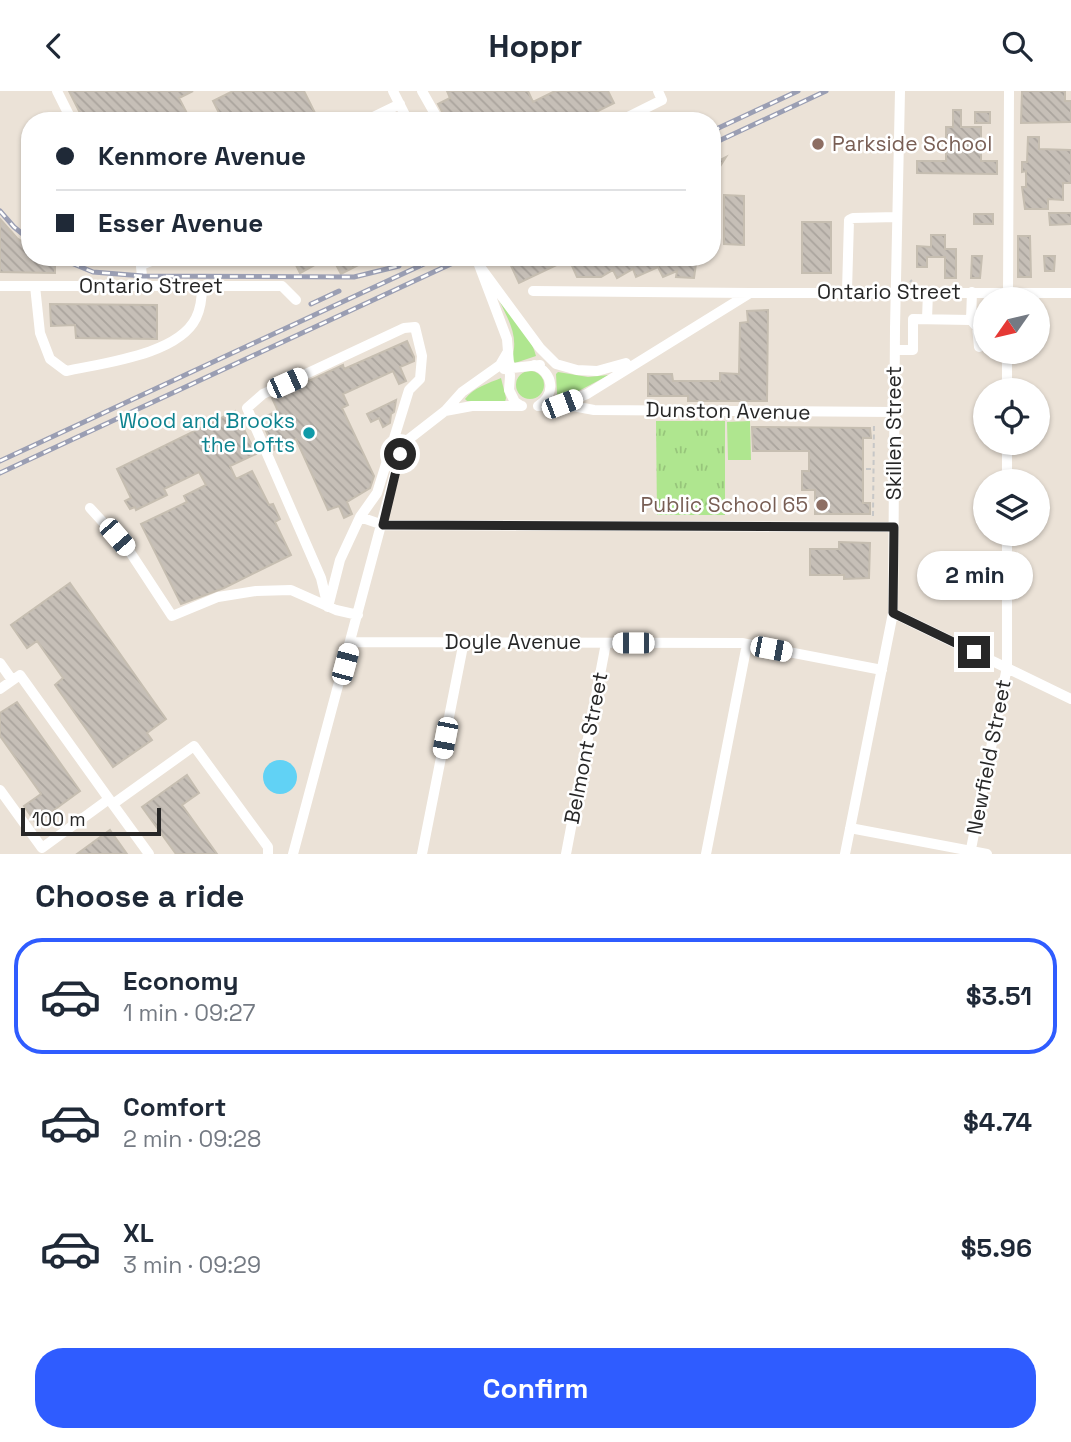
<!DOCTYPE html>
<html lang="en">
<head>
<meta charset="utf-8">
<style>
	:root { --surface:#fff; --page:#f6f6f7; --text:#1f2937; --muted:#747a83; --line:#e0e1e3; --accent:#2f5cff }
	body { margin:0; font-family:"Space Grotesk",sans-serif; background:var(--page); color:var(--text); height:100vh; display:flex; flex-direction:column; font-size:26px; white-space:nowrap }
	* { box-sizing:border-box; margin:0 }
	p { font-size:23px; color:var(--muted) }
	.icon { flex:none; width:38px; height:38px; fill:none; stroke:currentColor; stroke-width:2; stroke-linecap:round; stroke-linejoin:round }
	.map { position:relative; height:763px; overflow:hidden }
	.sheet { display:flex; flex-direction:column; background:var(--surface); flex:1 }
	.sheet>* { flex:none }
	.top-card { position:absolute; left:21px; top:21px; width:700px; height:154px; border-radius:28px; box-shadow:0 2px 5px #0004; display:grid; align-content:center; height:154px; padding:0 35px; background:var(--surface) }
	.needle { width:46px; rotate:236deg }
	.tools { position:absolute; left:973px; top:196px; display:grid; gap:14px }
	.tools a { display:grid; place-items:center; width:77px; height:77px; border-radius:50%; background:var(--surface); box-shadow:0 2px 5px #0004; font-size:35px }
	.scale { position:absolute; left:21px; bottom:18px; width:140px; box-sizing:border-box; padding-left:7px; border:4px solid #272727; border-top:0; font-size:19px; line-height:24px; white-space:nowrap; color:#272727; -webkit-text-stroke:5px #fff; paint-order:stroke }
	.end { position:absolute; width:32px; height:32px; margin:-16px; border:9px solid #272727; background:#fff; box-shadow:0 0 0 4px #fff }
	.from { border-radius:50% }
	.bubble { position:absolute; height:49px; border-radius:24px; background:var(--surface); box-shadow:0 2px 5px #0004; font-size:23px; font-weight:700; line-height:49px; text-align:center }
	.car { position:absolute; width:21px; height:42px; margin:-21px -10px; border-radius:9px; box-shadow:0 0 5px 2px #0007; background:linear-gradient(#fff 24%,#345 0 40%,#fff 0 76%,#345 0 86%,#fff 0) }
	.top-card b { display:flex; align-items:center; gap:24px; height:66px; font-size:26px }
	.top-card b+b { border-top:2px solid var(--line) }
	.top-card i { width:18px; height:18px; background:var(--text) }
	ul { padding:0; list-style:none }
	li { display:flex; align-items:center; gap:21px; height:116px; margin:0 14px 10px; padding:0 21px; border:4px solid transparent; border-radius:28px }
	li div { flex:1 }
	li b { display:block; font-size:26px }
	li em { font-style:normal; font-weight:700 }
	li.current { border-color:var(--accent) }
	li>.icon { width:63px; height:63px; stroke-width:1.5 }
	h2 { padding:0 35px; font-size:32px; line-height:84px }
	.button { display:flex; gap:14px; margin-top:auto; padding:14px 35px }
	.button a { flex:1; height:80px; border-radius:28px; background:var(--accent); color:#fff; font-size:28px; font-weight:700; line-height:80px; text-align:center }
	header { display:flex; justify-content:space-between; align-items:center; height:91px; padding:0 35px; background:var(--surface); font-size:32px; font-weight:700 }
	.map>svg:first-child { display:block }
	.grass { fill:url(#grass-tufts) }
	.park { fill:#afe68f }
	.water { fill:#61d2f5 }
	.building { fill:url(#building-back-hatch); stroke:#c6beb1; stroke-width:2 }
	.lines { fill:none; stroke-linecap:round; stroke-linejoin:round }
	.path { stroke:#c7c7c7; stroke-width:2; stroke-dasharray:5 3.5; stroke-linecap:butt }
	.minor { stroke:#fff; stroke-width:10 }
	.rail-casing { stroke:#9a9eb3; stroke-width:5 }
	.rail { stroke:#fff; stroke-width:2.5; stroke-dasharray:8; stroke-linecap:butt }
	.route { stroke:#272727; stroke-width:9 }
	.education-dot { fill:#8d6e63; stroke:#fff; stroke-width:2.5 }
	.culture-dot { fill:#0f9aa8; stroke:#fff; stroke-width:2.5 }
	.labels { text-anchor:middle; stroke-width:5; stroke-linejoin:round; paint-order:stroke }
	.education-label { font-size:21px; fill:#785e54; stroke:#fff; text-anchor:start }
	.street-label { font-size:21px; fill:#272727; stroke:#fff }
	.culture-label { font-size:21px; fill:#0d838f; stroke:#fff; text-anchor:end }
</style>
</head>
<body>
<header><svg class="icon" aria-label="back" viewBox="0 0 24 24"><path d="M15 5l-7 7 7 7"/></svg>Hoppr<svg class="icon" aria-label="search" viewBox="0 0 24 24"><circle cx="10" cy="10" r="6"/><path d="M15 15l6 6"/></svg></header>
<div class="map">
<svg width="1071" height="763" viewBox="0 0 1071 763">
	<defs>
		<pattern id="grass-tufts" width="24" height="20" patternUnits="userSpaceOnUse" patternTransform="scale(1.75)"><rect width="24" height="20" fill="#afe68f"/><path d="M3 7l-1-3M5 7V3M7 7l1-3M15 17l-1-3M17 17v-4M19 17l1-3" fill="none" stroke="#97c57b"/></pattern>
		<pattern id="building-back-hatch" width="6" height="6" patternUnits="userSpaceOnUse" patternTransform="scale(1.75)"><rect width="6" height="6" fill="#c6bfb7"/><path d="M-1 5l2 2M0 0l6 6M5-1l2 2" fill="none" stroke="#aaa49d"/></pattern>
	</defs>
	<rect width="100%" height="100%" fill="#ebe2d7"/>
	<path class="grass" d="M656,330h69v94h-68z"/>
	<path class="park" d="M499,209c12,17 32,35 37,56l-21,7 -3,-5c7,-22 -4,-39 -13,-58z
		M516 294a14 14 0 1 1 28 0a14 14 0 1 1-28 0Z
		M558,281l30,5 21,-2 -38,20 -11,2 -3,-3 -1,-20z
		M501,287l5,20 -1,4 -38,-1 -2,-2c8,-11 24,-16 36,-21z
		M750,330l1,39h-23l-1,-38z"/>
	<path class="water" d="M263 686a17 17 0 1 1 34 0a17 17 0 1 1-34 0Z"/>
	<path class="building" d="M69,0h124l-14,7 12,23h-107z
		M233,0h71l15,30h-96l-10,-20z
		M447,0h81l5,11 22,-11h53l6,12 -36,18h-131l-9,-17 12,-6z
		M1022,0h43v10h6v21l-50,1z
		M953,19h8v17h20v34h16v13l-80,-1v-12h29v-34h7z
		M975,21h15v11h-15z
		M1028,46h11v12l32,1v33h-8v17l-15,-1v10h-23l-3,-22h4v-16l-4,1v-10h5z
		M726,66l-14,22v-15z
		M724,104l20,1v49l-20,-1z
		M1049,122h22v11l-21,1z
		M974,123h19v10h-19z
		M0,128l17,19 13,9v10h15l10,6v10l-55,-1z
		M802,131h29v51h-29z
		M931,144h14v14h11v29h-11v-21h-18v10h-10v-21l14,1z
		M1018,145h12l1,41h-13z
		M972,165h10l-2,22h-9z
		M1044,165h11l-1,15h-9z
		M292,166h37l-29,16z
		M332,166h42l-33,17z
		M507,166h190l-3,21 -18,-1 1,-6 -14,6 -5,-10 -22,10 -3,-8 -16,9 -4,-8 -12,7h-24l-8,-18 -50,24z
		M50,213l107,1v34l-81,-1 -1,-13 -24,1z
		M768,219l-1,91h-79v-5h-40v-22h24l1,7h47v-8l19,1 1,-51 8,-1 -1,-11z
		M407,250l7,16v4l-14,6 6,14 -7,3 -6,-13 -50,23 5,11 -6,3 32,68 -4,12 -23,14 5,12 -8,4 -5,-12 -11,4 -32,-71 -22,11 -10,-24 5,-2 -3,-8 12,-5 -6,-13 71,-33 1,4z
		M396,309l-2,12 -3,2 -1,9 -7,4 -4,-9 -8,4 -4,-8z
		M235,320l21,43 -26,12 6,13 16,-8 17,34 4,-1 7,15 -5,3 16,33 -67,33 -43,16 -40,-80 46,-22 -3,-6 22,-11 -7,-13 -35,17 3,6 -31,15 -1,-3 -5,2 -5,-8 6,-3 -14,-29z
		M752,336l118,1 1,10h-8v65h7v11h-55v-24h-13v-19h7v-20h-56z
		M839,451l31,1 -1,35 -25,1v-4h-34v-26h29z
		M70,492l96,136 -19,14 5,7 -39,27 -58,-82 8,-7 -26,-37 -10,7 -16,-23z
		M17,611l63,89 -44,32 -12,-17 17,-12 -41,-58v-23z
		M187,684l12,18 -17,12 35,49h-41l-34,-47z
		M110,739l17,24h-50z"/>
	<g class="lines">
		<path class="path" d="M910,191l2,-2
			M866,378h6
			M873,425l1,-92"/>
		<path class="minor" d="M57,0l15,30
			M393,0l15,30
			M422,0l17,30
			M365,30l35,-17
			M620,30l42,-21 -4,-9
			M140,166l3,29
			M476,166l31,82 3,37 -1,14 6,12 6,4
			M141,174l20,-8
			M481,177l59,80 16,16 21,6 20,1 29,-8
			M0,195h282l14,14
			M35,195l5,47 10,26 16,12c36,-8 112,-16 130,-53 5,-10 6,-21 6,-32
			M533,200l217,2
			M847,200l2,-71 4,-2 44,-1
			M1008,205l1,-205
			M927,228l1,-27
			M971,229l1,-28
			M895,259h18v-31l58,1 6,7 2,20
			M534,274c20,8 22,30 4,41
			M504,278l36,-4
			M1007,299v-38
			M562,313l32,6 300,2
			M538,315l24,-2 25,-10 163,-101h321
			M445,320l27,-5h50
			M1007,352v38
			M90,417l40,44 42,64 46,-19 38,-6 35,-1 45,20 22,5
			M360,426l-20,43 -12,47 -7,-29 -74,-170 16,-14 141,-66 11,-1 7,29 -2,23 -11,11 -32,103 -17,24 23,8 511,2
			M893,522l178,86
			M351,551l391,1 140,27
			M0,572l12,17
			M0,598l20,-14 89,124
			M0,699l42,58 67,-49 40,55
			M113,713l81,-58 74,101v7
			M850,737l137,26
			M293,763l107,-400 9,-15 36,-28 17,-19 38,-27 7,-12
			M422,763l42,-213
			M566,763l40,-211
			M706,763l41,-210
			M845,763l48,-241 2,-285 5,-237
			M970,763l37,-187v-133"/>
		<defs>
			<path id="rail" d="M712,40l86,-40
				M712,53l114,-53
				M0,120l14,16 16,13
				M57,166l36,15 50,4 211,1 45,-11
				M311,213l28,-13
				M0,370l439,-204
				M0,382l466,-216"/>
		</defs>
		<use href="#rail" class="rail-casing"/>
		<use href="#rail" class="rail"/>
	</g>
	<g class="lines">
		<path class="route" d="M400,363l-17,71 511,2 -1,86 81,39"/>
	</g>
	<g class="education-dot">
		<circle cx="818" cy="53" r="7"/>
		<circle cx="822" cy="414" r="7"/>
	</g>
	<circle class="culture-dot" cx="309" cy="342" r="7"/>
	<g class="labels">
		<g class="education-label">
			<text x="832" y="60">Parkside School</text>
			<text x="808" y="421" text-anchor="end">Public School 65</text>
		</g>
		<g class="street-label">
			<text x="151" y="202">Ontario Street</text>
			<text x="889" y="208">Ontario Street</text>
			<text transform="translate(728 320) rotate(1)" y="7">Dunston Avenue</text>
			<text transform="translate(894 342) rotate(-90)" y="7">Skillen Street</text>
			<text x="513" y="558">Doyle Avenue</text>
			<text transform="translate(586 657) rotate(-79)" y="7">Belmont Street</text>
			<text transform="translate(989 666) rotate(-79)" y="7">Newfield Street</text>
		</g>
		<g class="culture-label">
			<text x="295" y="337">Wood and Brooks<tspan x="295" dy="24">the Lofts</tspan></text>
		</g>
	</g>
</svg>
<div class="tools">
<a><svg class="needle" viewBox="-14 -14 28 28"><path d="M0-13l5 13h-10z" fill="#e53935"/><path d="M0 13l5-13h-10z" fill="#747a83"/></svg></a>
<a><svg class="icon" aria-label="locate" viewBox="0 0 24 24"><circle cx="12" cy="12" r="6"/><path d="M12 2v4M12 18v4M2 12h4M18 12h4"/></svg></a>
<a><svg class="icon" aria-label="layers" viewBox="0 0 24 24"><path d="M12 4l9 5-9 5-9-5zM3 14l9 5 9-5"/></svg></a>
</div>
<div class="scale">100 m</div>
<i class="end from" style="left:400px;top:363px"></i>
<i class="end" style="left:974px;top:561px"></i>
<div class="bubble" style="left:917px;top:460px;width:116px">2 min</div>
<i class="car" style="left:287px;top:292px;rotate:66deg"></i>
<i class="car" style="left:562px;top:313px;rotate:69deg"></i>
<i class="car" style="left:117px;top:446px;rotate:139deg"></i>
<i class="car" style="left:633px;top:552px;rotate:270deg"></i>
<i class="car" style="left:771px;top:558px;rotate:101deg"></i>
<i class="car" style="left:345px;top:573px;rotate:15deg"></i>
<i class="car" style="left:445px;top:647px;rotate:191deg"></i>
<div class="top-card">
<b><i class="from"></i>Kenmore Avenue</b>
<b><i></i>Esser Avenue</b>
</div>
</div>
<section class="sheet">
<h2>Choose a ride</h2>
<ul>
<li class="current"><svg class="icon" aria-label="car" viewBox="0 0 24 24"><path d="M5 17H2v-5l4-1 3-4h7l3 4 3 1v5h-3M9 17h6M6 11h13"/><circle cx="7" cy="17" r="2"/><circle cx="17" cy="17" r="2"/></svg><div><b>Economy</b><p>1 min · 09:27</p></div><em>$3.51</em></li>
<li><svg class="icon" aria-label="car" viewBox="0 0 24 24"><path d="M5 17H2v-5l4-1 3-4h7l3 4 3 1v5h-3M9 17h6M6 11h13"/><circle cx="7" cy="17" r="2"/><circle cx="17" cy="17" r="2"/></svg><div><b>Comfort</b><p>2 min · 09:28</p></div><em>$4.74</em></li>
<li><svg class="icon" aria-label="car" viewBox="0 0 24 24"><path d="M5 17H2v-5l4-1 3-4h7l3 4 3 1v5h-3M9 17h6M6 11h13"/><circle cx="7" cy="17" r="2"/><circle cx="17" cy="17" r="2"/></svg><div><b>XL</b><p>3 min · 09:29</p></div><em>$5.96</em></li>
</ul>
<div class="button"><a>Confirm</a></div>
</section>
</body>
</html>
